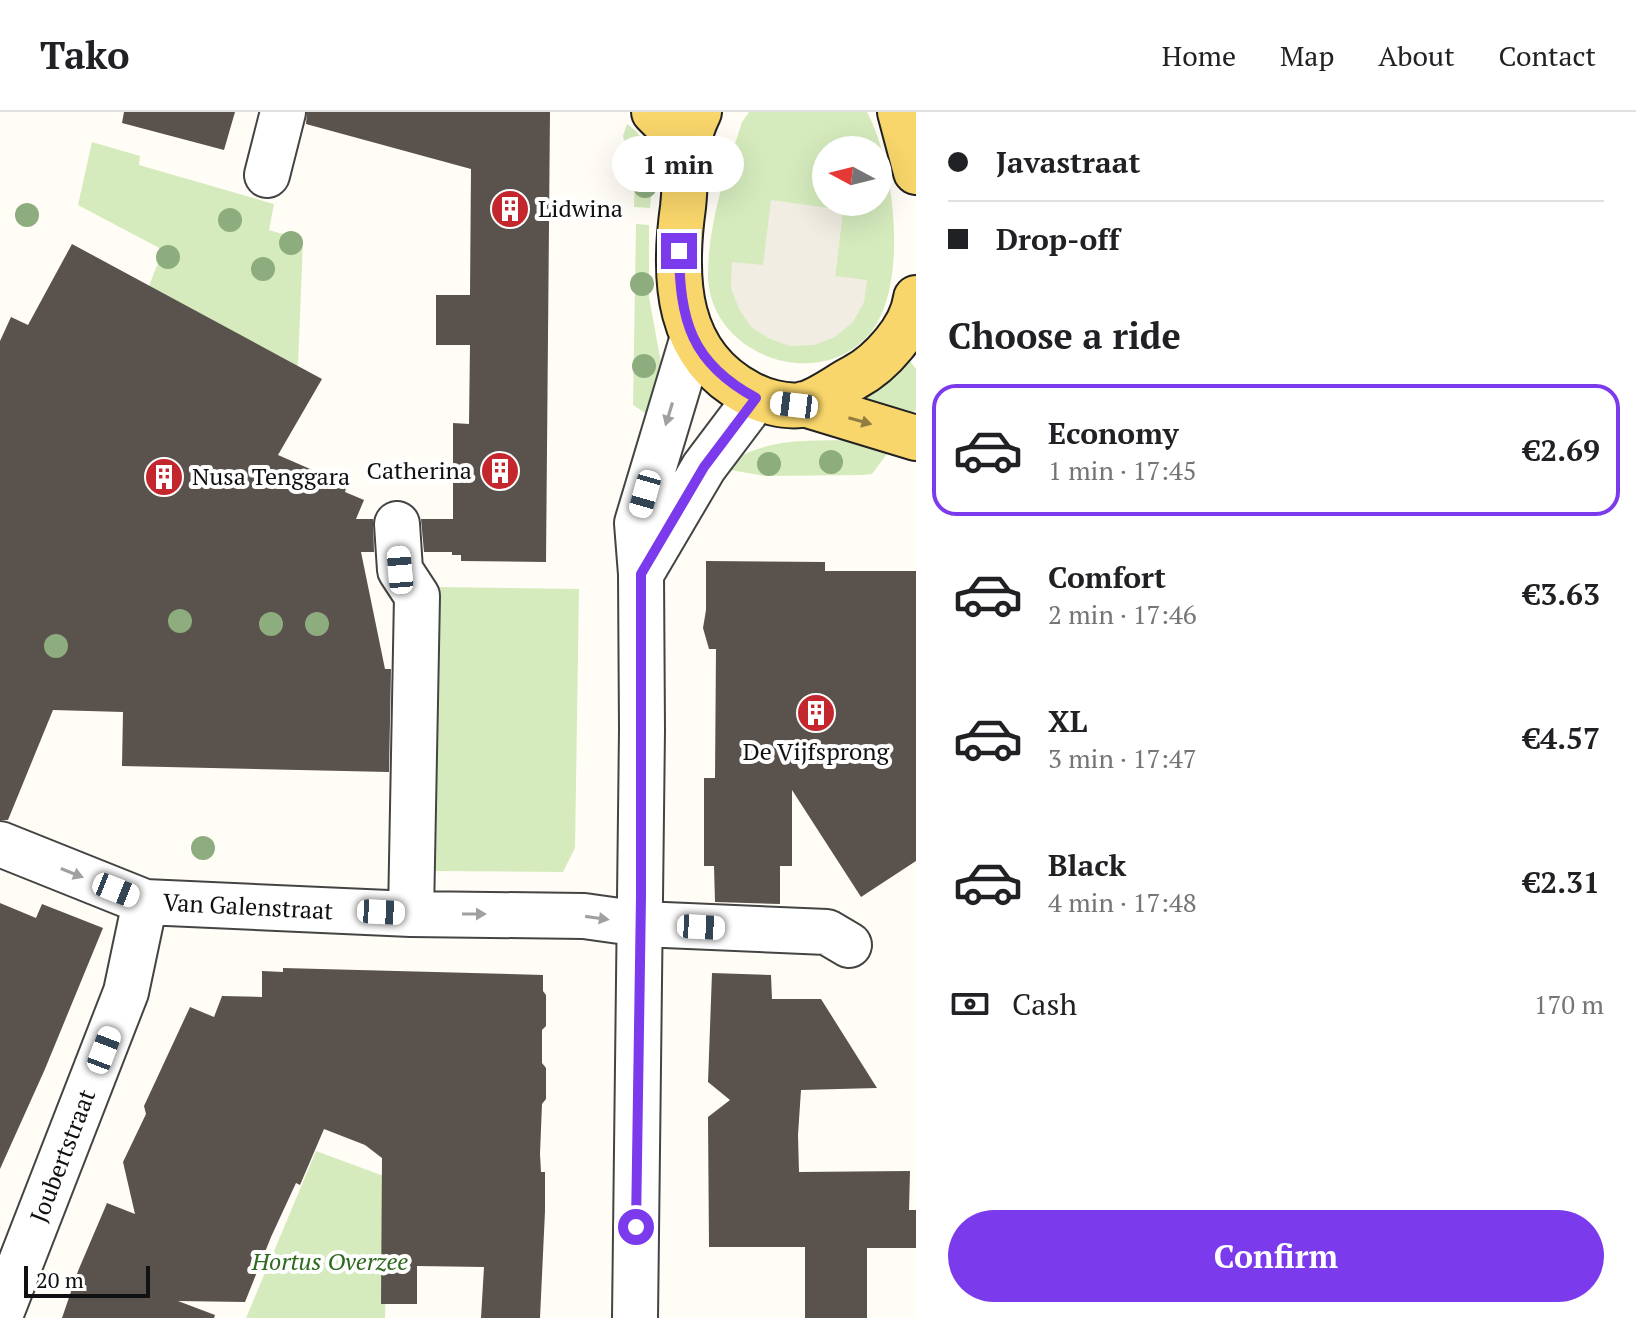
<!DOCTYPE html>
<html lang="en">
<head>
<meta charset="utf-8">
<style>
	:root { --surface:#fff; --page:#f2f2f2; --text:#202124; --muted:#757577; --line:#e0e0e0; --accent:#7c3aed }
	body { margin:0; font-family:"PT Serif",serif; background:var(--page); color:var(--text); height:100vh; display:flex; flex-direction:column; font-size:30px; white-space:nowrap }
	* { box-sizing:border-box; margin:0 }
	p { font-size:26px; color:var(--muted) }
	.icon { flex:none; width:44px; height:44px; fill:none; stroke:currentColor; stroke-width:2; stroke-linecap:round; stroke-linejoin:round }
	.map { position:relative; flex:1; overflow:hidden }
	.panel { display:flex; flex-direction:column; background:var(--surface); width:720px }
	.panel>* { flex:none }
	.top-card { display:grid; align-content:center; height:176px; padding:0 32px; background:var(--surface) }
	.needle { width:52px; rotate:277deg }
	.controls { position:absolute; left:812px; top:24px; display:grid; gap:16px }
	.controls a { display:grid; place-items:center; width:80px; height:80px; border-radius:50%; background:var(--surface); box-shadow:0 8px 32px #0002; font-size:40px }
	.scale { position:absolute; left:24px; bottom:20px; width:126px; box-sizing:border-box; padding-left:8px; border:4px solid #111; border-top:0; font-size:22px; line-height:28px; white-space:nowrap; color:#111; -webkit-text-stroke:6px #fff; paint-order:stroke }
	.end { position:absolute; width:36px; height:36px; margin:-18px; border:10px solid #7c3aed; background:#fff; box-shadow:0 0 0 4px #fff }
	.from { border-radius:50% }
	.bubble { position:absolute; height:56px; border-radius:28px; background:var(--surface); box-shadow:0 8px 32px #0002; font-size:26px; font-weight:700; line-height:56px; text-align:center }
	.car { position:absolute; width:24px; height:48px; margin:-24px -12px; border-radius:10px; box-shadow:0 0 6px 2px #0007; background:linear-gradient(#fff 24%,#345 0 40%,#fff 0 76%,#345 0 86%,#fff 0) }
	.top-card b { display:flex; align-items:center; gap:28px; height:76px; font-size:30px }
	.top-card b+b { border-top:2px solid var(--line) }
	.top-card i { width:20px; height:20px; background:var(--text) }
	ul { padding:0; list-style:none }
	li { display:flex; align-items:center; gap:24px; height:132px; margin:0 16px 12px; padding:0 16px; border:4px solid transparent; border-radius:24px }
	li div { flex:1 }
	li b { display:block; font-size:30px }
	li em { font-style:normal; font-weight:700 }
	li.current { border-color:var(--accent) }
	li>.icon { width:72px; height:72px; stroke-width:1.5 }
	h2 { padding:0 32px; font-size:36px; line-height:96px }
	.pay { display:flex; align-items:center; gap:20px; height:88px; padding:0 32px; font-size:30px }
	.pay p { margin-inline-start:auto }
	.button { display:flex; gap:16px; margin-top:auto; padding:16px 32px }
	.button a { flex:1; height:92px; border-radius:48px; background:var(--accent); color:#fff; font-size:32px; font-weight:700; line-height:92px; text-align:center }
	header { display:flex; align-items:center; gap:48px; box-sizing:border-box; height:112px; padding:0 40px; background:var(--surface); border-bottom:2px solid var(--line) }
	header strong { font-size:38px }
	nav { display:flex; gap:44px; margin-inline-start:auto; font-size:28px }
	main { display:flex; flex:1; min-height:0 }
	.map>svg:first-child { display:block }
	.green { fill:#d5ebbd; fill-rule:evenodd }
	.plaza { fill:#f1ede2 }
	.building { fill:#5a524d }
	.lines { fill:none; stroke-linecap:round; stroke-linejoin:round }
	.minor-casing { stroke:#444; stroke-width:48 }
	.major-casing { stroke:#222; stroke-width:48 }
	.minor { stroke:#fff; stroke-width:44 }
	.major { stroke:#f9d66b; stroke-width:44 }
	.tree { fill:#8dad7f }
	.oneway { fill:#a0a0a0 }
	.oneway2 { fill:#917d42 }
	.route { stroke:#7c3aed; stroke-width:10 }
	.labels { text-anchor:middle; stroke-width:8; stroke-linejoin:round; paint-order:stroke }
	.poi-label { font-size:24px; fill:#111; stroke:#fff; text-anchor:start }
	.street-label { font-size:24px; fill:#111; stroke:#fff }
	.park-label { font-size:24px; font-style:italic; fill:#2f6b1f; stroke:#fff }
</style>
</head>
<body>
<header>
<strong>Tako</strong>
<nav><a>Home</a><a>Map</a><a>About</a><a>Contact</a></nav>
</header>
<main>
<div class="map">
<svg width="916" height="1206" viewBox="0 0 916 1206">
	<rect width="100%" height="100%" fill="#fffdf5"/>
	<path class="green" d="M749,0h118c28,52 44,180 -1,226 -54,55 -157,14 -158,-62 0,-54 18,-104 34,-154zM826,38h52v52h-52zM843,98l-8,66 -102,-14 29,4z
		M627,12c27,17 26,56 23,84l-16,-1 1,-27 -12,-44z
		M92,30l48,14 -1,9 135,39 -5,26 34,10 -5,126 -149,-80 14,-36 -85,-45z
		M636,112l13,1v72l14,77 -7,46 -23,-15z
		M906,244l10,13v41l-5,4 -55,-19z
		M849,328l41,10 -18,24 -11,1 -96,1 -35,-6 -4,-6c43,-26 74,-23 123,-24z
		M437,475l142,2 -4,259 -12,24 -132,-1z
		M316,1039l73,27 -4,140h-139z"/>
	<path class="plaza" d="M771,88l72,10 -8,66 32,4 -3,22 -11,20 -18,15 -21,8 -24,1 -20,-7 -19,-12 -12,-18 -8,-21 1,-26 31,3z"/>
	<path class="building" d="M124,0h111l-11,38 -102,-27z
		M307,0h243l-4,450 -85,-1v-6h-9v-3h-28l-3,-33h32v-96l16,1 1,-79h-34v-50h34l1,-126 -165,-45z
		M72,132l250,135 -44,76 69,30 -2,7 19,8 -8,19h17l1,33h-13l24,117h6l-2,103 -267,-6 1,-54 -70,-2 -45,110h-8v-479l11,-24 17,8z
		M706,449l119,1v9h91v290l-55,36 -69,-107v76h-12v38l-65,-2 -1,-36h-10v-88h11l1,-129h-7l-6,-21 3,-18z
		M0,791l36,15 6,-14 61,24 -58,141 -45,100z
		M283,856l260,7v16l3,4v31l-4,4v33l4,5v31l-4,5 -2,50 1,18h4v39l-5,107h-59l3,-51 -67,-1v38h-36l1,-146 -17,-13 -41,-16 -24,56 -4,-2 -25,54 -26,65 -67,-1 37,14 -1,3h-152l16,-47 29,-68 28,11 -12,-52 23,-48 -2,-8 46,-99 24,10 8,-21 40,1v-26l21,1z
		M712,861l59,2 1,24h49l56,89 -76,2 -3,45 1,37 111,-1 -1,39h7v38h-49v70h-62v-71h-96l-1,-130 22,-17 -22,-18z"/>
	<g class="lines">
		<defs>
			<path id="minor" d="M267,63l16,-63
				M397,412l3,46 17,26 -6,318
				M641,462l63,-107 52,-69
				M0,732l145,58 266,12 173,2 57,8 186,8 22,13
				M0,1204l126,-324 19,-90
				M635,1206l7,-588 -1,-156 -4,-51 55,-183"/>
			<path id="major" d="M654,0l32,32
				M699,0c-17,34 -12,59 -16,95 -10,72 -7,148 65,186 14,8 36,14 53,12 17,-3 38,-20 54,-28 26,-14 57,-48 61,-79
				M900,0l16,60
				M804,292l112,34"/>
		</defs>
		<use href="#minor" class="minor-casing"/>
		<use href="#major" class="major-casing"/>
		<use href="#minor" class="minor"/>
		<use href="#major" class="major"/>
	</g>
	<g class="tree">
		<circle cx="645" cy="74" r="12"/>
		<circle cx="27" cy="103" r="12"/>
		<circle cx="230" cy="108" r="12"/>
		<circle cx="291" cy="131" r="12"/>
		<circle cx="168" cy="145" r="12"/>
		<circle cx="263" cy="157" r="12"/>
		<circle cx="642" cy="172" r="12"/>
		<circle cx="644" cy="254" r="12"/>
		<circle cx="831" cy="350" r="12"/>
		<circle cx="769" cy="352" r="12"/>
		<circle cx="180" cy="509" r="12"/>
		<circle cx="271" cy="512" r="12"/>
		<circle cx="317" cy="512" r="12"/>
		<circle cx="56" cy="534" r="12"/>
		<circle cx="203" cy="736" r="12"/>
	</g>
	<defs><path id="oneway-solid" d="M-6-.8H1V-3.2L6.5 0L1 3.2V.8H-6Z" transform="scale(2)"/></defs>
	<g class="oneway">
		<use href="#oneway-solid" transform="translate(669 302) rotate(107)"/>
		<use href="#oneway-solid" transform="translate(72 761) rotate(22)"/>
		<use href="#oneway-solid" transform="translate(474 802)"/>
		<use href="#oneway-solid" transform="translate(597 806) rotate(8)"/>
	</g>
	<use class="oneway2" href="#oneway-solid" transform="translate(860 309) rotate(16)"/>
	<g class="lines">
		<path class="route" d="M636,1115l5,-331v-322l63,-107 52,-69c-65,-35 -76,-77 -77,-147"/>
	</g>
	<defs>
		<symbol id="building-disc" viewBox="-11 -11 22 22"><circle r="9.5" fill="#c4262e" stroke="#fff"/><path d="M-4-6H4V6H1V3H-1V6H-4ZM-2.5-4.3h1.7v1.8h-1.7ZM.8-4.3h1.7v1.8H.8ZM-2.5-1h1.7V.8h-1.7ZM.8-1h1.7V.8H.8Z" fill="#fff"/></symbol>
	</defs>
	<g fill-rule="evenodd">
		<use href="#building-disc" x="488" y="75" width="44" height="44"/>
		<use href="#building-disc" x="478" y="337" width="44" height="44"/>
		<use href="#building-disc" x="142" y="343" width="44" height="44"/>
		<use href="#building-disc" x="794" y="579" width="44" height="44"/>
	</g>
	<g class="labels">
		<g class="poi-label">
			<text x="538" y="105">Lidwina</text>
			<text x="472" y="367" text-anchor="end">Catherina</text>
			<text x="192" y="373">Nusa Tenggara</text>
			<text x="816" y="648" text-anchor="middle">De Vijfsprong</text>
		</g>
		<g class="street-label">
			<text transform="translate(248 795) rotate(3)" y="8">Van Galenstraat</text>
			<text transform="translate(63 1044) rotate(-69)" y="8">Joubertstraat</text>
		</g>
		<g class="park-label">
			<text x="330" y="1158">Hortus Overzee</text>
		</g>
	</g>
</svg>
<div class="controls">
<a><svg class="needle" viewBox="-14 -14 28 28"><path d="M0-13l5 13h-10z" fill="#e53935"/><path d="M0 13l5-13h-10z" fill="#757577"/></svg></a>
</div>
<div class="scale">20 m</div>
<i class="end from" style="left:636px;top:1115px"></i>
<i class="end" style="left:679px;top:139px"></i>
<div class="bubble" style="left:612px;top:24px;width:132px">1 min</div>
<i class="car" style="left:794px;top:293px;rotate:277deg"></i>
<i class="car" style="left:645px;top:382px;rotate:196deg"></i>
<i class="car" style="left:400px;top:458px;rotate:355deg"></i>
<i class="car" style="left:116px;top:778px;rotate:112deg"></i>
<i class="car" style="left:381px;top:800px;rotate:93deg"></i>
<i class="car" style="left:701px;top:815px;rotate:93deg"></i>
<i class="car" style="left:104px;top:938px;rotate:21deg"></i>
</div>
<section class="panel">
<div class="top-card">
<b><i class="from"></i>Javastraat</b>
<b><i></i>Drop-off</b>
</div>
<h2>Choose a ride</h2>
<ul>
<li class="current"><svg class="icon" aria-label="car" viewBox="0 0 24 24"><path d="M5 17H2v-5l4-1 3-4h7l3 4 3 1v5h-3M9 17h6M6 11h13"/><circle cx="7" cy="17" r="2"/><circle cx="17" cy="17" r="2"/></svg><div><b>Economy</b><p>1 min · 17:45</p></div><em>€2.69</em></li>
<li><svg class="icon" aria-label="car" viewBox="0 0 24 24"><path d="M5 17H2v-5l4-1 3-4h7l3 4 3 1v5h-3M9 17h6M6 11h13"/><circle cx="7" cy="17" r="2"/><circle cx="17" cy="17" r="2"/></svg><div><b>Comfort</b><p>2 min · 17:46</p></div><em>€3.63</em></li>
<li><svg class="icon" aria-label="car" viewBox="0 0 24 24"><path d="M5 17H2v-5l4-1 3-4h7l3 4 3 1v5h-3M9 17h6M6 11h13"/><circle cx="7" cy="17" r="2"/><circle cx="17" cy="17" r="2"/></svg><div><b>XL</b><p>3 min · 17:47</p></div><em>€4.57</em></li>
<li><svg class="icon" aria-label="car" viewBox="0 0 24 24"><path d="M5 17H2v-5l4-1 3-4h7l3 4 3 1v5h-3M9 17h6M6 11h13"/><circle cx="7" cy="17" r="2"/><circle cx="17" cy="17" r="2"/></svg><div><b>Black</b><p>4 min · 17:48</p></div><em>€2.31</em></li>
</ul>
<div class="pay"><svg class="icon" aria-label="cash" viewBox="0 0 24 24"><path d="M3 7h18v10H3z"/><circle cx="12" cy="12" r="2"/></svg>Cash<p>170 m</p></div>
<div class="button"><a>Confirm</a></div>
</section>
</main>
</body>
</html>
